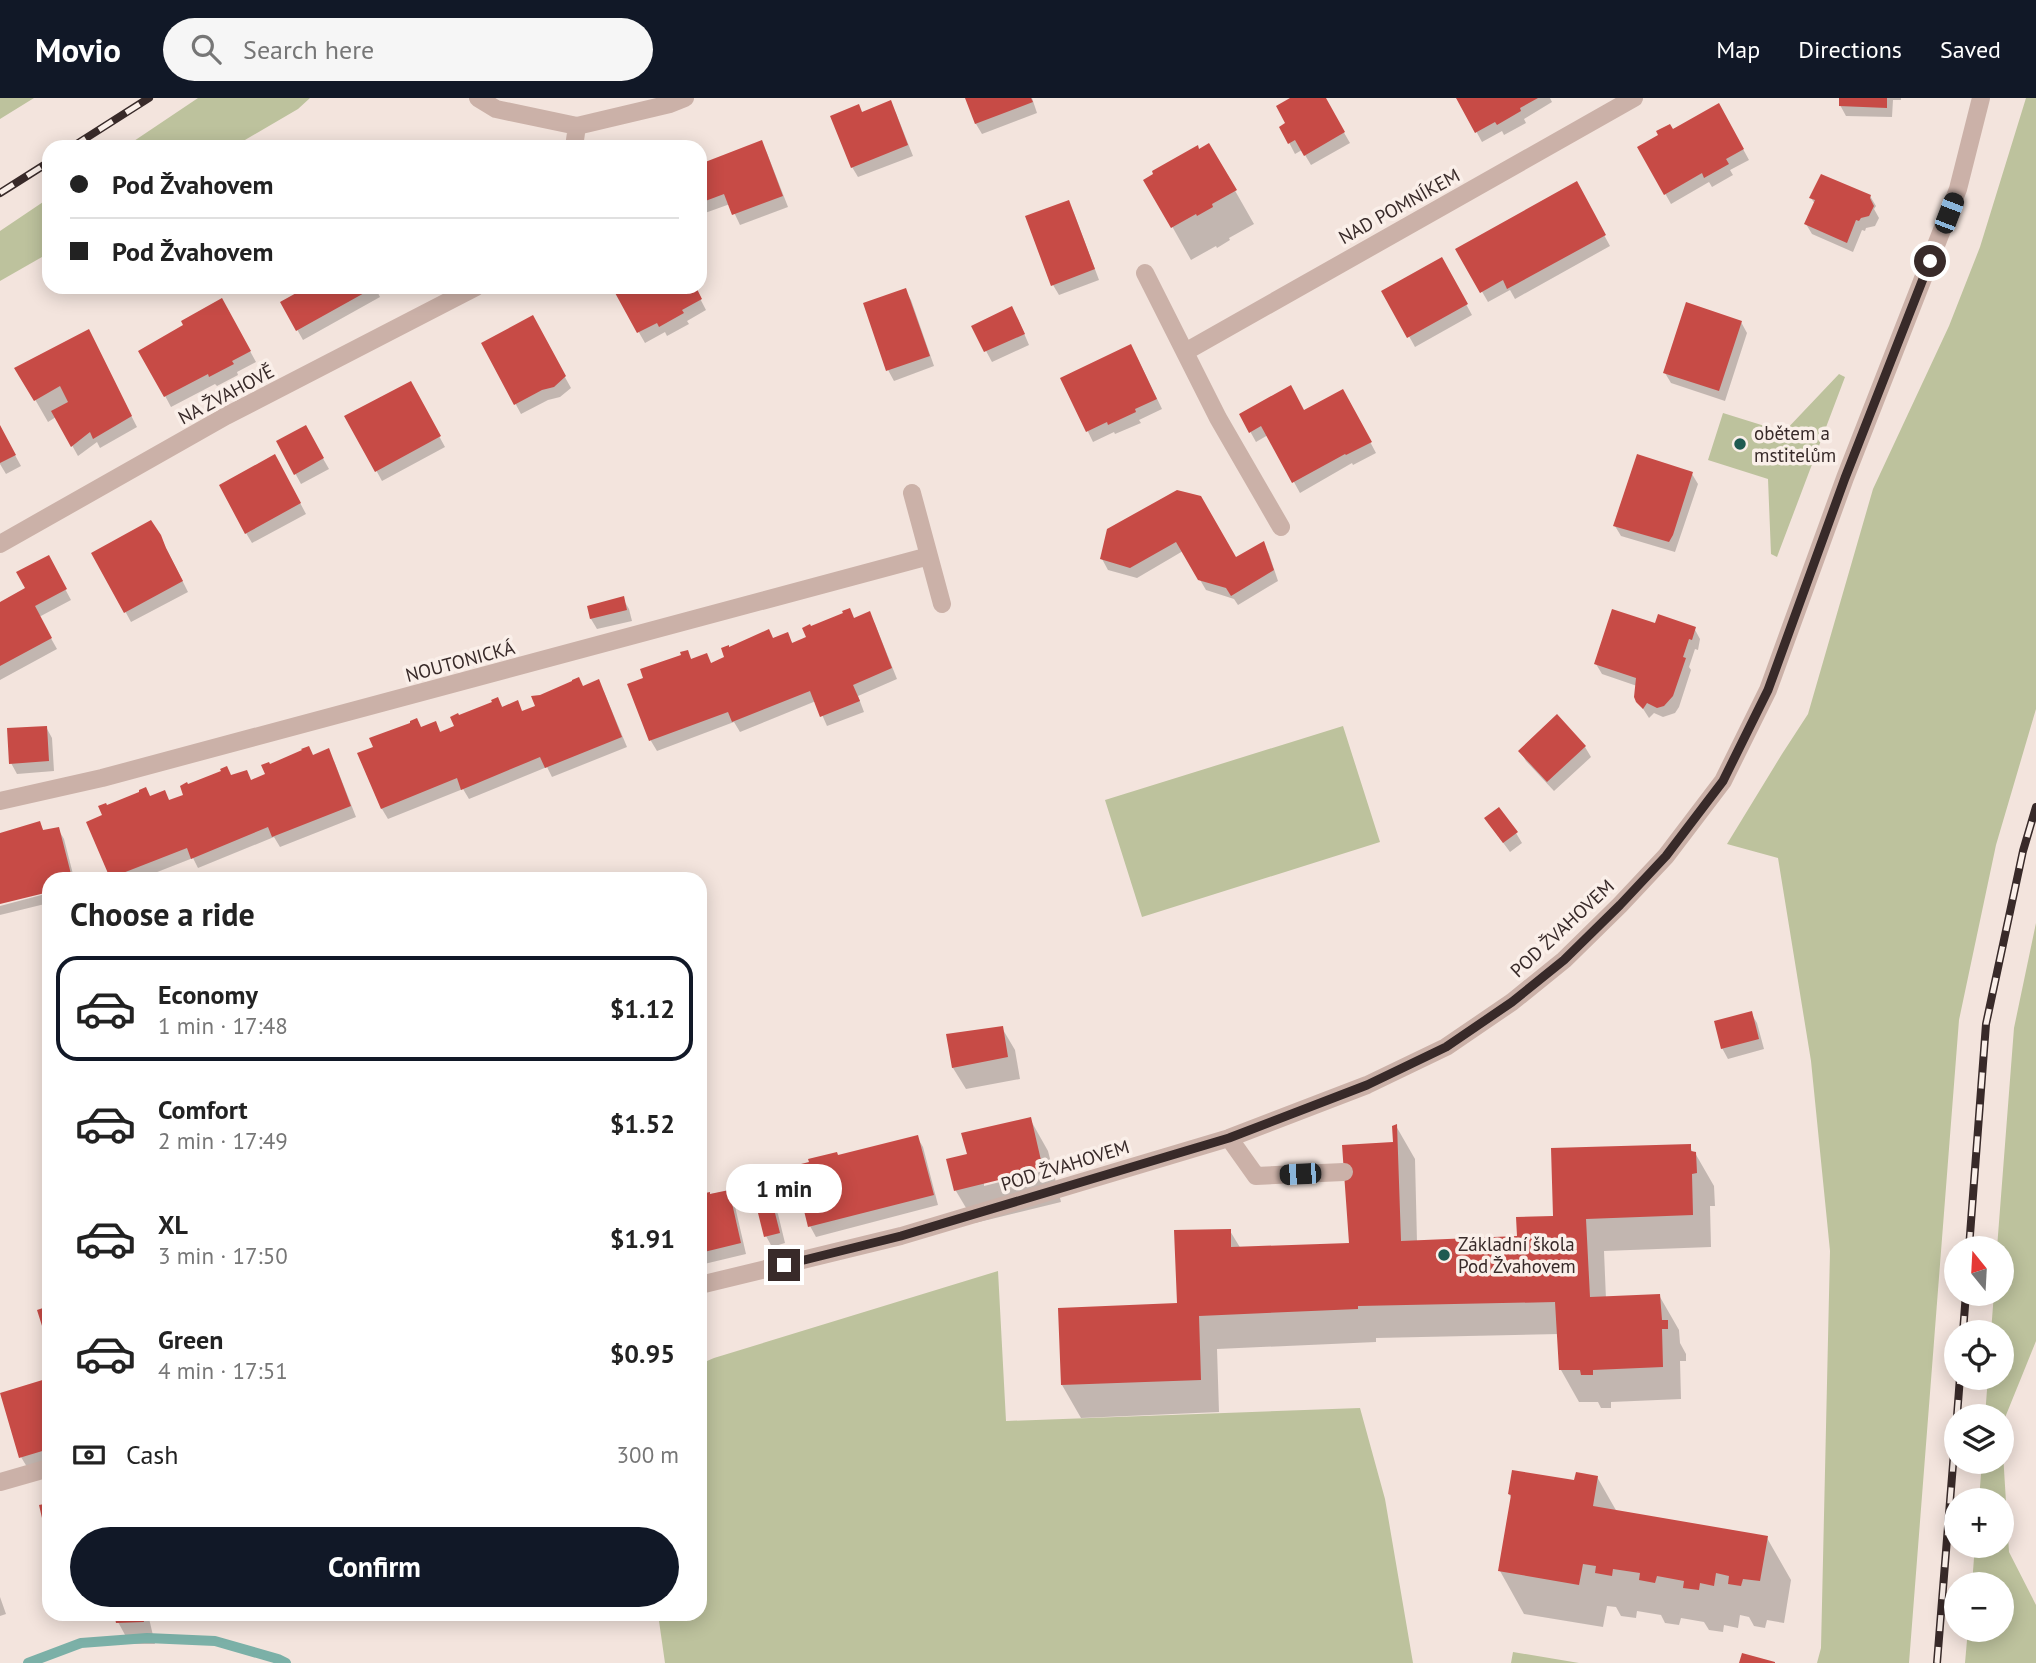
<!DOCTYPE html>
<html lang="en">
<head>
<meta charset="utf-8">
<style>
	:root { --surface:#fff; --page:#f6f6f6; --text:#222; --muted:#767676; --line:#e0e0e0; --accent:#111827 }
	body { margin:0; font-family:"PT Sans",sans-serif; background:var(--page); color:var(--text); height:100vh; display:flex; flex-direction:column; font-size:26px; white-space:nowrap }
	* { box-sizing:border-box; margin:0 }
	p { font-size:23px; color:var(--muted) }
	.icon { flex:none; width:38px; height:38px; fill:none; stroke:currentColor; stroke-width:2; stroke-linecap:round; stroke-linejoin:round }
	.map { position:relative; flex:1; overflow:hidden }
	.sheet { position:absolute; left:42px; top:774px; width:665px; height:749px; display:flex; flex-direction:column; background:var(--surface); border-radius:21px; box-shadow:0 4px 18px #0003 }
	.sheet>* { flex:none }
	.top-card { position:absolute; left:42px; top:42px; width:665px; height:154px; border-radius:21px; box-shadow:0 4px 18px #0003; display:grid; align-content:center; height:154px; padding:0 28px; background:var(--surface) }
	.needle { width:46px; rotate:342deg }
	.fabs { position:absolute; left:1944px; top:1138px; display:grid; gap:14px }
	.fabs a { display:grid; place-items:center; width:70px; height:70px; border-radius:50%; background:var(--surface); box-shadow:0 4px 18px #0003; font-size:35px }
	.end { position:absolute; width:32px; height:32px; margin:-16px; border:9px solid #382a29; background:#fff; box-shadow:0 0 0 4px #fff }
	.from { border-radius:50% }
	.bubble { position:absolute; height:49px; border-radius:24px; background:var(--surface); box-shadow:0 4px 18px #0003; font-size:23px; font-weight:800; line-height:49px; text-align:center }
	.car { position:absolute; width:21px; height:42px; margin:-21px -10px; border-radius:9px; box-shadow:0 0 5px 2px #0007; background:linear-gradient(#222 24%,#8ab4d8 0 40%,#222 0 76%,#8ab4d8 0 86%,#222 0) }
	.top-card b { display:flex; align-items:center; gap:24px; height:66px; font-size:26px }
	.top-card b+b { border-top:2px solid var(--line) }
	.top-card i { width:18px; height:18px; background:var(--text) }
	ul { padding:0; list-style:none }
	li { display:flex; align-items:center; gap:21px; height:105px; margin:0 14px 10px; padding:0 14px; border:4px solid transparent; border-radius:21px }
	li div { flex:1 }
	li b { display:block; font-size:26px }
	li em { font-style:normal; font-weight:800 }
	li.selected { border-color:var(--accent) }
	li>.icon { width:63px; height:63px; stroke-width:1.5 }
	h2 { padding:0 28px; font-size:32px; line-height:84px }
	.pay { display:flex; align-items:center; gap:18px; height:77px; padding:0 28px; font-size:26px }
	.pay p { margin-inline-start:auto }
	.button { display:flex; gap:14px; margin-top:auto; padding:14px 28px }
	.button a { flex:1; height:80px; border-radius:42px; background:var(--accent); color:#fff; font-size:28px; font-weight:800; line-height:80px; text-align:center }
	header { display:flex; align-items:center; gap:42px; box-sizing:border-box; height:98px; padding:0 35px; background:var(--accent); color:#fff }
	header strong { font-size:33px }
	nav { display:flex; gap:38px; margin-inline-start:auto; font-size:24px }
	.search { width:490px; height:63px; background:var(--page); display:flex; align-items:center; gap:18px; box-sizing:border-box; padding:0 24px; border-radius:38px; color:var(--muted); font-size:26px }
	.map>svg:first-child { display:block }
	.green { fill:#bdc29d }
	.shadow { fill:#0003; fill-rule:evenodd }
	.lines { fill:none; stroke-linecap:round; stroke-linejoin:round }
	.stream { stroke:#7bb0a7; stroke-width:10 }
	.building { fill:#c74b46 }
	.minor { stroke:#cbb1a8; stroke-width:18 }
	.rail-casing { stroke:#382a29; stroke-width:8 }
	.rail { stroke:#faefe9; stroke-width:5; stroke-dasharray:16; stroke-linecap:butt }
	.route { stroke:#382a29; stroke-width:9 }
	.poi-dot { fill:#1e5a51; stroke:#faefe9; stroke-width:2.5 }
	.labels { text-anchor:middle; stroke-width:7; stroke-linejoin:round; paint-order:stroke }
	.street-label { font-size:19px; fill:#382a29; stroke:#faefe9 }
	.poi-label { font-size:19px; fill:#382a29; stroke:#faefe9; text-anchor:start }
</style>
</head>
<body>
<header>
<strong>Movio</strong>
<div class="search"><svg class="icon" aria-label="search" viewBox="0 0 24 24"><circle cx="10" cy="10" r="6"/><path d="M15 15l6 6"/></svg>Search here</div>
<nav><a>Map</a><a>Directions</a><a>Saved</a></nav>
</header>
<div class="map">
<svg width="2036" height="1565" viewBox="0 0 2036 1565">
	<rect width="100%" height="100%" fill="#f3e4dd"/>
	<path class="green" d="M0,0h34l-34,21z
		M198,0h112l-12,11 -65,38h-108z
		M2026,0h10v611l-40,136 -37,175 -50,643h-92l4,-15 9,-397 -19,-190 -33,-203 -51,-14 55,-90 26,-40 65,-225 76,-163 31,-79z
		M49,100v55l-49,28v-50z
		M1839,276l6,3 -68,180 -6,-3 -3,-75 -60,-19 15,-47 61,19z
		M1343,628l37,116 -238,75 -37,-117z
		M2036,825v418l-34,84v-9h-17l3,-39h14v-45h-11l3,-39h8v-45h-5l17,-220z
		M998,1173l8,150 354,-13 25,91 28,164h-748l-7,-49h42v-250l14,-6z
		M2002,1338l7,116 27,53v58h-71l3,-34h34v-45h-30l3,-39h27v-45h-23l3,-39h20z
		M1513,1554l66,11h-68z"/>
	<path class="shadow" d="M967,0h65l5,15 -55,21 -6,-10z
		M1294,0h30l26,45 -39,22 -9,-15 -7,4 -14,-27 7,-4z
		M1458,0h92l2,4 -28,17 2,4 -22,12 -2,-4 -20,11z
		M1841,0h60v2h-8l-1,17 -46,-1 -6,-11z
		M890,4l6,11 17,43 -55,21 -6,-10 10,-54z
		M1719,7l30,55 -19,10 3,5 -21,12 -3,-5 -38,22 -32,-57z
		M761,44l6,11 21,54 -48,18 -10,-21 -25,9 -5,-8v-39z
		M1209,47l45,79 -25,14 1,2 -13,8 -1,-2 -25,14 -45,-80z
		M1576,85l34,63 -95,53 -5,-9 -22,12 -30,-52z
		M1870,98l6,10 -2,3 5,9 -4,8 -9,2 -1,3 -3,-1 -9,22 -41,-18 -6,-10 9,-20 -4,-6z
		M1068,104l6,11 25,67 -40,15 -6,-10z
		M1441,161l31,56 -57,32 -31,-56z
		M311,189h64l5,10 -77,43 -21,-37z
		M613,189h81l12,23 -19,11 2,3 -22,12 -2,-4 -20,11z
		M905,192l6,10 23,66 -40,15 -6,-11 -23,-66z
		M222,202l34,62 -19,10 1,3 -21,11 -2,-2 -44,23 -30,-56 44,-25z
		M532,220l39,70 -11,9 -12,3 -27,14 -38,-70z
		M1018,221l11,26 -37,17 -19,-35z
		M1741,224l6,11 -22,68 -54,-18 -6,-10z
		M1137,259l25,52 -23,11 2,3 -26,11 -1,-2 -21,10 -31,-64z
		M17,270l98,16 22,43 -37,21 -3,-6 -19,14 -22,-39 -8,5z
		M410,285l35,64 -63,34 -35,-64z
		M1343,293l33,62 -23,12 -1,-2 -52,30 -32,-58 -12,7 -15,-27 62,-3z
		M305,329l24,42 -28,15 -23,-42z
		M0,330l21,38 -15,8 -6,-10z
		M275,358l31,58 -54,29 -6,-10z
		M1692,376l6,10 -23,68 -54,-16 -6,-10z
		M1177,393l58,69 28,-17 6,11 9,27 -40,24 -4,-6 -28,-9 -23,-39 -46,27 -29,-8 -6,-11z
		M160,438l28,56 -57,30 -37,-68z
		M48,459l23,43 -32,17 18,32 -57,31v-76l27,-15z
		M623,501l6,10 3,12 -35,8 -6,-10 -2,-12z
		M869,516l6,10 22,55 -39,17 6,16 -37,14 -11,-25 -76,31 -6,-10 -77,29 -6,-10 -22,-56 17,-6 41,-27 5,9 20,4 15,-7 2,-9 44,-9 14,-6 6,10 15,-6 2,-10 45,-9z
		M1656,527l38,3 6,11 -2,11 -3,-1 -6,18 2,3 -12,37 -4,6 -12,4 -9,-4 -5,5 -11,-17 -1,-15 -35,-12 -6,-10z
		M583,590l21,4 23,55 -75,30 -5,-10 -78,32 -6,-10 -75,30 -6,-10 -7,-61 61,-25 5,10 15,-6 42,-28 5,9 20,4z
		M1557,619l28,30 6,10 -37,34 -28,-30 -6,-10z
		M46,629l6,11 2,33 -37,3 -6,-11z
		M313,659l21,4 22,56 -76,30 -6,-10 -76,31 -5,-10 -51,20h-30l-24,-55 16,-7 2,-9 44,-9 14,-6 6,10 62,-25 20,5 15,-7 2,-9z
		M40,725l4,9 14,-3 6,10 10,39h-25v12l-49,12v-68z
		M1493,731l23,4 6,10 -12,9z
		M49,795v10l-49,12v-9z
		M1751,915l6,10 7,26 -36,10 -6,-11z
		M1002,930l13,22 5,29 -54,10 -13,-21 -5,-32z
		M1030,1021l18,32 13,51 -86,21 -19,-32 -7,-31 20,-5zM1051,1067l1,4 -68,17v-4z
		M1396,1028l19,33 2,83 102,-4 170,-93 4,8h2l19,33 1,20h-5l1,41 -107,4 2,48 54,-2 19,33 1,13 6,11v7h-6l1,38 -70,3v6h-10l-3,-6h-19l-18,-32 -2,-36 -183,4v4l-159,7 2,63 -138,6 -19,-33 117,-80 51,-74 11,18 109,-5 45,-101z
		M917,1039l6,10 15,58 -122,32 -6,-11 -15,-59z
		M728,1093l6,11 12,52 -46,11v-69z
		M772,1105l6,11 7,29 -13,4 -6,-11z
		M49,1282v80l-22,7 -6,-10z
		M1597,1379l20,35 150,26 24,42 -7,43 -17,-3 -2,8 -11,-2 -5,-9 -9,-2 -2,13 -14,-3 -1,7 -14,-2 -5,-8 -23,-4 -2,7 -14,-2 -4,-8 -24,-4 -1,7 -15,-2 -5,-9 -9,-1 -4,21 -79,-13 -24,-43 12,-72 -3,-5z
		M0,1499l6,17 -6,2z
		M116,1516h32l7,30h-25l-12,-22z"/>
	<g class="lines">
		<path class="stream" d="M28,1565l53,-20 66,-5 68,3 63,18 8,4"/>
	</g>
	<path class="building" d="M965,0h66l2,4 -58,22z
		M1290,0h36l19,34 -41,24 -9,-16 -7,4 -9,-17 6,-4 -9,-17z
		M1456,0h82l-18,10 1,3 -24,14 -2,-3 -20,11z
		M1839,0h48v10l-48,-2z
		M891,2l17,45 -57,23 -21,-52 29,-12 3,8z
		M1719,5l25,46 -18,10 3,5 -25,14 -2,-5 -38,22 -27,-48 21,-12 -2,-4 14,-7 3,5z
		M762,42l21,56 -51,19 -8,-21 -24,9v-39z
		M1209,45l28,47 -25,14 1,3 -16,9 -1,-2 -25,14 -28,-48 10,-6 -1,-3 46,-26 1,4z
		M1821,76l50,21 -1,3 4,8 -5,10 -8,2 -2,3 -3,-1 -9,23 -43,-19 11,-24 -6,-2z
		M1577,83l29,54 -99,54 -4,-9 -23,13 -25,-44z
		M1069,102l26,69 -44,17 -26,-70z
		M1442,159l26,47 -61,34 -26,-47z
		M307,189h68l-79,44 -16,-29z
		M610,189h86l6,12 -20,11 2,3 -25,14 -2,-4 -20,10 -23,-42 -1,1z
		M906,190l24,68 -44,15 -23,-68z
		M222,200l29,53 -19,10 2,3 -25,13 -1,-3 -44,23 -26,-46 45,-26 -2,-4z
		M1686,204l56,19 -23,70 -56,-18z
		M1012,208l13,28 -41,18 -13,-26z
		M533,217l33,61 -12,11 -12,3 -28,15 -33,-62z
		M89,231l43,87 -39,23 -3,-7 -19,15 -20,-36 17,-9 -8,-16 -26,15 -20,-33z
		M1131,246l26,55 -22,10 1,3 -28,13 -1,-3 -21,10 -26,-54z
		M411,283l30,55 -66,36 -31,-56z
		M1291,287l13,25 39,-21 29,53 -26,13 -1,-1 -53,29 -31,-57 -12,7 -10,-19z
		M0,327l16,30 -16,8z
		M306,327l18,33 -30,17 -18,-34z
		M275,356l26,49 -56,31 -26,-49z
		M1637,356l56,18 -20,63 -4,7 -56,-16z
		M1177,392l24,6 35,61 28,-16 10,29 -43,26 -5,-8 -28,-8 -22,-38 -46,26 -30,-9 7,-30z
		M151,422l10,15 5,13 17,33 -59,32 -33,-60z
		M49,457l18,34 -32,17 17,32 -52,28v-64l25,-14 -9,-16z
		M624,498l3,14 -37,9 -3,-13z
		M850,510l4,10 16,-7 22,57 -39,17 7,16 -40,16 -10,-26 -78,31 -4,-10 -79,29 -22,-57 16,-6 -3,-9 41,-14 -1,-3 8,-2 3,9 16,-6 4,10 13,-6 -3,-9 8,-3v2l40,-18 4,9 15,-6 4,11 14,-6 -4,-9 8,-4 1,2 32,-13 -1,-2z
		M1612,511l43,14 3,-9 38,13 -4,13 -3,-1 -6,18 3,1 -13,38 -9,10 -7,2 -10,-5 -4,6 -7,-7 -2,-5 2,-19 -42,-14z
		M579,579l4,9 16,-7 23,58 -77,31 -5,-11 -79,33 -4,-12 -76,31 -24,-56 16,-6 -4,-9 41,-15v-2l7,-3 4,9 15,-6 4,11 14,-6 -4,-9 8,-4 1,2 33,-13 -1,-2 7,-3 4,10 16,-7 4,11 13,-5 -4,-10 9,-1 32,-14v-1z
		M1557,616l29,32 -39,36 -29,-31z
		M47,628l2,35 -40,3 -2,-36z
		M309,648l4,9 16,-7 22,58 -79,31 -4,-10 -77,32 -4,-11 -77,30 -24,-56 16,-7 -4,-9 8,-3 1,2 32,-13v-2l7,-3 4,9 15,-6 4,10 14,-5 -3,-9 7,-4 1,2 33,-13 -1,-2 7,-3 4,9 16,-5 4,10 14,-6 -4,-9 8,-3 1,2 32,-14 -1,-1z
		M1499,709l19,25 -15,11 -19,-25z
		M40,723l3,9 16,-3 13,51h-23v14l-49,12v-71z
		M1752,913l7,28 -38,10 -7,-28z
		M1003,928l5,31 -56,11 -6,-34z
		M1031,1019l12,52 -89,22 -8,-32 21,-5 -6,-21z
		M1397,1026l4,117 116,-5 -1,-19 37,-1 -2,-68 140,-4v7l5,1 1,21 -5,1 1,41 -107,4 4,78 70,-3 2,26h6v9h-6l1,38 -70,3v5h-12l-1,-5h-21l-4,-68 -197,4v3l-159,7 2,64 -140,5 -3,-77 119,-5 -3,-73 57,-1v18l118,-4 -7,-98 51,-3 -1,-16z
		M918,1037l16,60 -126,32 -15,-61 16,-4 -1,-3 29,-7 1,3z
		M729,1092l12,53 -41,10v-59l10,-2v2z
		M772,1103l8,32 -16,4 -8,-32z
		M49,1208v39h-1l-11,-35z
		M49,1280v71l-30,9 -19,-65z
		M1512,1372l62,10 2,-8 22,4 -5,30 175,30 -8,45 -17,-2 -2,7 -13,-2 1,-8 -13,-3 -2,13 -14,-3 -1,7 -16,-2 1,-7 -27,-5 -2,7 -16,-3 1,-7 -27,-4 -1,7 -17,-3 1,-7 -13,-2 -4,21 -81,-14 13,-76 -3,-1z
		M49,1405v41h-1l-9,-39z
		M114,1516h28l2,8 -28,1z
		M1742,1555l33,9v1h-36z"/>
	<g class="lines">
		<path class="minor" d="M478,0l18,11 81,17 93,-22 15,-6
			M574,49l3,-21
			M1145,175l73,145 63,109
			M1185,254l449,-254
			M912,395l30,111
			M0,446l226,-128 250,-129
			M0,703l102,-23 827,-222
			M1229,1040l27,38 88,-4
			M700,1187l201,-49 328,-98 138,-53 79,-38 66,-45 52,-42 56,-55 46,-49 57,-75 45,-91 77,-212 113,-289 23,-91
			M0,1384l49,-14"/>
		<defs>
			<path id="rail" d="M72,49l77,-49
				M0,95l49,-31
				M1969,1150l17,-224 37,-173 13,-44
				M1963,1234l3,-39
				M1957,1318l3,-39
				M1937,1565l19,-236"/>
		</defs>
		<use href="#rail" class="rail-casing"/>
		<use href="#rail" class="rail"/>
	</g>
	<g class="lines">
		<path class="route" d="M784,1167l117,-29 328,-98 138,-53 79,-38 66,-45 52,-42 56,-55 46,-49 57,-75 45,-91 77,-212 85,-217"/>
	</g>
	<g class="poi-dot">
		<circle cx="1740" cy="346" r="7"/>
		<circle cx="1444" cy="1157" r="7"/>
	</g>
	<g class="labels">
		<g class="street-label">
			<text transform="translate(1399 108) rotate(-29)" y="7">NAD POMNÍKEM</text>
			<text transform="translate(226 296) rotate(-28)" y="7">NA ŽVAHOVĚ</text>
			<text transform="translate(460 563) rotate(-15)" y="7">NOUTONICKÁ</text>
			<text transform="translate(1562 830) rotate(-43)" y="7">POD ŽVAHOVEM</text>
			<text transform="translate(1065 1067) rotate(-17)" y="7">POD ŽVAHOVEM</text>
		</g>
		<g class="poi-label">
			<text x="1754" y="342">obětem a<tspan x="1754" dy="22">mstitelům</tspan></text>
			<text x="1458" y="1153">Základní škola<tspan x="1458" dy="22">Pod Žvahovem</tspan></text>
		</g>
	</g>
</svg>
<div class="fabs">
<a><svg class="needle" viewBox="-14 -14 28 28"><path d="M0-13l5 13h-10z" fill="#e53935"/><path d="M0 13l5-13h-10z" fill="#767676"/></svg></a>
<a><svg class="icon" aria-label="locate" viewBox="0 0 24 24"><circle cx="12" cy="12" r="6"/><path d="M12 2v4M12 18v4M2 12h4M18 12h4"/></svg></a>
<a><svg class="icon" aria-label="layers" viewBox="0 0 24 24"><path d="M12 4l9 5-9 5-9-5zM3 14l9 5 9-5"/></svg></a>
<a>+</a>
<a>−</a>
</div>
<i class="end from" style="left:1930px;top:163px"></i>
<i class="end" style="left:784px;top:1167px"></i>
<div class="bubble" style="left:726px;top:1066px;width:116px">1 min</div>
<i class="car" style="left:1949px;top:115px;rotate:21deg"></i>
<i class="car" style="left:1300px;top:1076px;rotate:267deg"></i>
<div class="top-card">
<b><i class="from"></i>Pod Žvahovem</b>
<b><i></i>Pod Žvahovem</b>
</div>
<section class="sheet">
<h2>Choose a ride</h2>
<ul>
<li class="selected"><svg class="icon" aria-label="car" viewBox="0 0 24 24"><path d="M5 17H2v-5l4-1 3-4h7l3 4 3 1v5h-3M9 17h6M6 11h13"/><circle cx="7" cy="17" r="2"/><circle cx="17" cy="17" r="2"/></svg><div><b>Economy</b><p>1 min · 17:48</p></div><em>$1.12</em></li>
<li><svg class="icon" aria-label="car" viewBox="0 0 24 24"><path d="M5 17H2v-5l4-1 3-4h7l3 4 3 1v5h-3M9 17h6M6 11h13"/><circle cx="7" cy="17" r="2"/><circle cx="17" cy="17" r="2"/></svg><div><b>Comfort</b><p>2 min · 17:49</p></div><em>$1.52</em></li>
<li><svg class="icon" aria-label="car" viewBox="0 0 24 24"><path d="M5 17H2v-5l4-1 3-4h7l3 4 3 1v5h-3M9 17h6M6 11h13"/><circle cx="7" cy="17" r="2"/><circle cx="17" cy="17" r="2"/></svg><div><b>XL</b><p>3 min · 17:50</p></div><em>$1.91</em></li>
<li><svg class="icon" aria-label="car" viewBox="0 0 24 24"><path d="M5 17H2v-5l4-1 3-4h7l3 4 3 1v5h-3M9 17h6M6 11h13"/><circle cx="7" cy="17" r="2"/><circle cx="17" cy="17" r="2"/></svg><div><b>Green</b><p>4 min · 17:51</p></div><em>$0.95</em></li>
</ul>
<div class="pay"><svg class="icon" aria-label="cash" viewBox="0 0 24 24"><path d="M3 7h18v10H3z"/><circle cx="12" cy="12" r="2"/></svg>Cash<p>300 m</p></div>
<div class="button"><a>Confirm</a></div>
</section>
</div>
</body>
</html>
